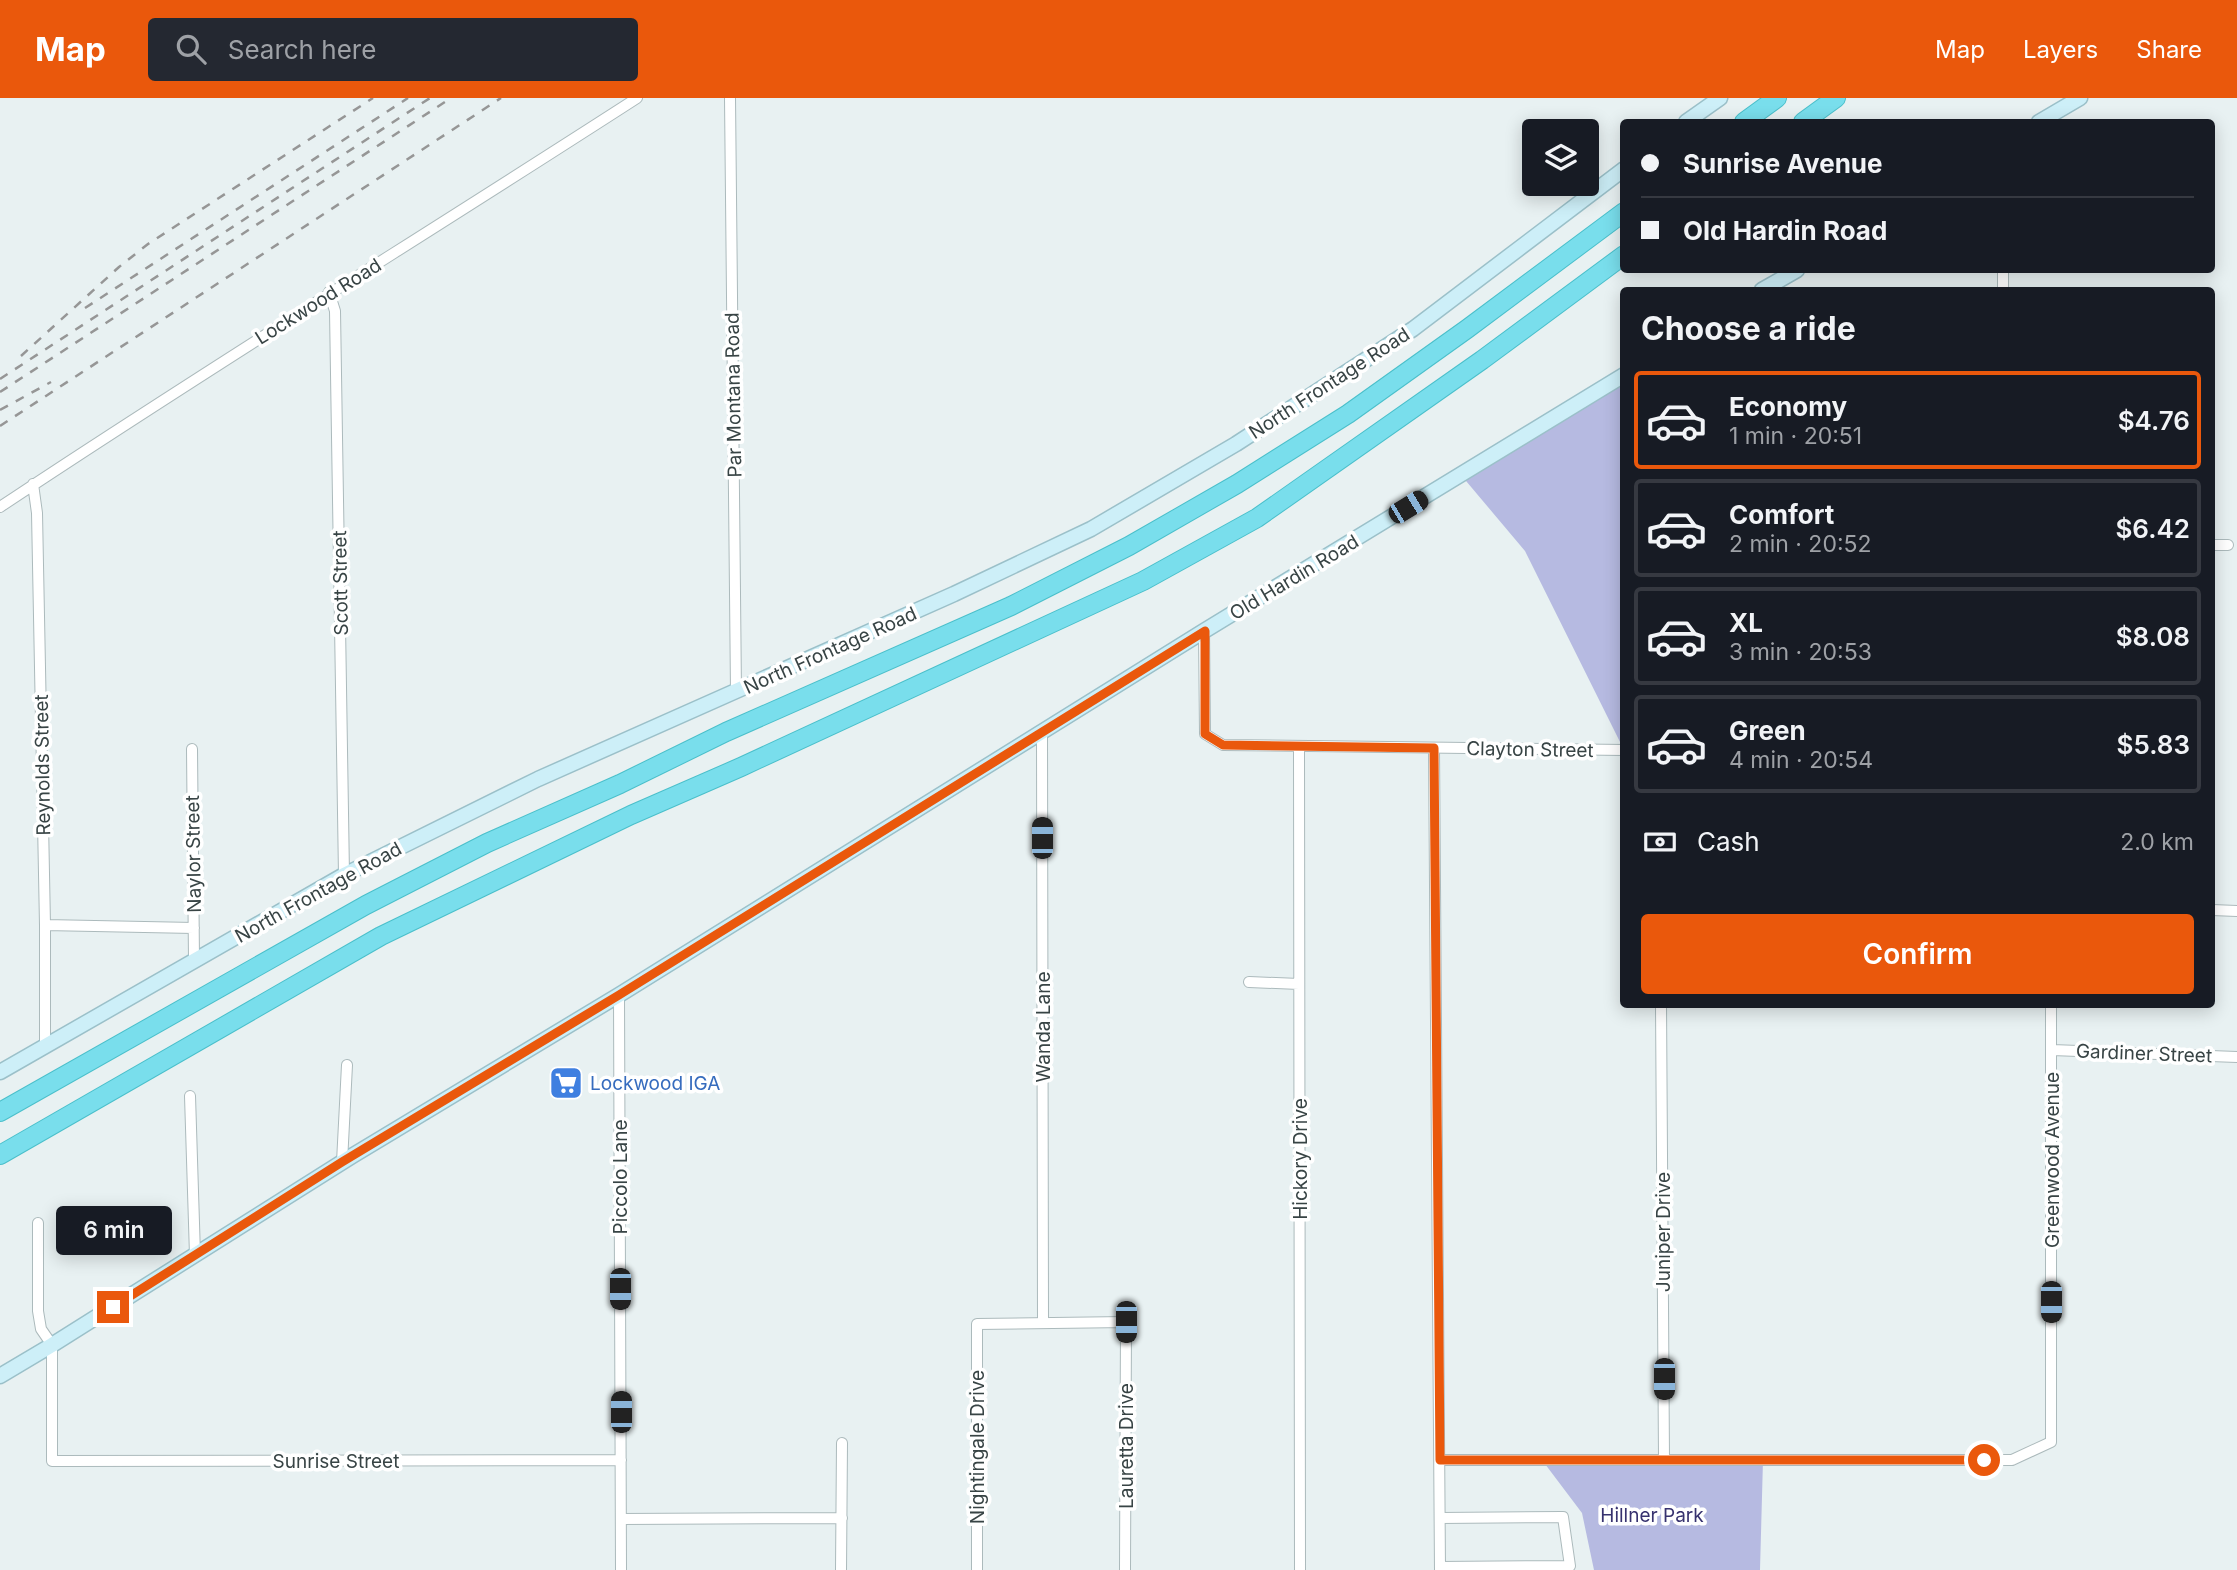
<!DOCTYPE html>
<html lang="en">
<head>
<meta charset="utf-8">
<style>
	:root { --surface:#171b24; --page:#242831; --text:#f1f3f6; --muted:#9ea1a6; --line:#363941; --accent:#ea580c }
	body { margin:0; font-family:Inter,sans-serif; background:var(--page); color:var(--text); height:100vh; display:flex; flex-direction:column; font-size:26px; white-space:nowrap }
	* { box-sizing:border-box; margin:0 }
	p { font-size:23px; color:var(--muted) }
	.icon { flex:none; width:38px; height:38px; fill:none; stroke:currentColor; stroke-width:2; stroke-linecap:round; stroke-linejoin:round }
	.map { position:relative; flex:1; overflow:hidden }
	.details { position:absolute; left:1620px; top:189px; width:595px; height:721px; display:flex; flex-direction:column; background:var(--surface); border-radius:7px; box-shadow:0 4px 18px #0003 }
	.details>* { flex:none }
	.top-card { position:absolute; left:1620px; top:21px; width:595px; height:154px; border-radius:7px; box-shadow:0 4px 18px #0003; display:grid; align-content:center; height:154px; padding:0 21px; background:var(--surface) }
	.fabs { position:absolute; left:1522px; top:21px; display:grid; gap:14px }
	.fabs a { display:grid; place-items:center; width:77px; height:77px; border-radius:7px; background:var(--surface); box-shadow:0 4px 18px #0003; font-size:35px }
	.end { position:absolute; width:32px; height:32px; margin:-16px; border:9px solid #ea580c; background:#fff; box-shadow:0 0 0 4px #fff }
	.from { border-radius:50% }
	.bubble { position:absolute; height:49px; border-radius:7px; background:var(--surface); box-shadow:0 4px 18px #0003; font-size:23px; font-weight:600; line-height:49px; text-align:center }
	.car { position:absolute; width:21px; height:42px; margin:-21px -10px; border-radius:9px; box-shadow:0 0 5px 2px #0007; background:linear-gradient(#222 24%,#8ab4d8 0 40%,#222 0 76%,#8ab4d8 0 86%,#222 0) }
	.top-card b { display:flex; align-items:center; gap:24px; height:66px; font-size:26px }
	.top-card b+b { border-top:2px solid var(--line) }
	.top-card i { width:18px; height:18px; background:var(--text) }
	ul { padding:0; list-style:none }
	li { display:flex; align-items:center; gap:21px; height:98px; margin:0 14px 10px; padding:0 7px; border:4px solid var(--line); border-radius:7px }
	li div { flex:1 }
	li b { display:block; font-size:26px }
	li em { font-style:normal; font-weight:600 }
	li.current { border-color:var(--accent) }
	li>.icon { width:63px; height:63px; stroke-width:1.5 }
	h2 { padding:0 21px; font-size:32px; line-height:84px }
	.pay { display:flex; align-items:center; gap:18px; height:77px; padding:0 21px; font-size:26px }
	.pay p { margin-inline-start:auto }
	.action { display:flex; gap:14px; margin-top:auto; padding:14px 21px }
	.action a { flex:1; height:80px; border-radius:7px; background:var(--accent); color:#fff; font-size:28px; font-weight:600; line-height:80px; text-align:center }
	header { display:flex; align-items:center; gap:42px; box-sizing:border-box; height:98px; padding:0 35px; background:var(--accent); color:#fff }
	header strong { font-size:33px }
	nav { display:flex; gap:38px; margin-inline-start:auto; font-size:24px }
	.search { width:490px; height:63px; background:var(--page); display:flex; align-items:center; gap:18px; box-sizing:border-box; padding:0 24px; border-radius:7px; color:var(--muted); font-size:26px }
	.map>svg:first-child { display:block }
	.green { fill:#b6bae1 }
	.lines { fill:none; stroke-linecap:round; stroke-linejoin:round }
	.street-casing { stroke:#acbabc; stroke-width:12 }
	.secondary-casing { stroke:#9bc0c9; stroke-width:17 }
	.highway-casing { stroke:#4abfca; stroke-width:20 }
	.street { stroke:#fff; stroke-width:10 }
	.secondary { stroke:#cdeff8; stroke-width:14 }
	.highway { stroke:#79deec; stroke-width:18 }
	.rail { stroke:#969696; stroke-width:2.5; stroke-dasharray:9 9; stroke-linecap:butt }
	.route { stroke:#ea580c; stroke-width:9 }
	.labels { text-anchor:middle; stroke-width:7; stroke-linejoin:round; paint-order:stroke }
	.street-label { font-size:19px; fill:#384445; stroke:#fff }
	.shop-label { font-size:19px; fill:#366cbe; stroke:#fff; text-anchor:start }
	.park-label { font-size:19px; fill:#37326f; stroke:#fff }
</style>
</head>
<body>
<header>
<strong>Map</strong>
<div class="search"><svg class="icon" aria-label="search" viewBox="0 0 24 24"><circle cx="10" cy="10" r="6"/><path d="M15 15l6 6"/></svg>Search here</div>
<nav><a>Map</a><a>Layers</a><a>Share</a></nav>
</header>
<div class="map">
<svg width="2237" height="1472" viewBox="0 0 2237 1472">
	<rect width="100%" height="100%" fill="#e8f1f2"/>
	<path class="green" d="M1624,277v375l-99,-199 -64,-76z
		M1542,1362h221l-3,110h-166l-12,-57z"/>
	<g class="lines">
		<defs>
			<path id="street" d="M730,0l6,594
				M2003,172v20
				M329,194l6,19 9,564
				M33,386l4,29 8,412v122
				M0,409c210,-140 425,-272 637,-409
				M2212,447h16
				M1204,533l1,103 18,11 401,5
				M1042,633l1,591
				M1299,649l1,823
				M1434,650l6,822
				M192,651l2,211
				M2212,812l25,1
				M45,827l149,3
				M1249,884l50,2
				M619,897l2,575
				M1661,906l3,455
				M2052,952l185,7
				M190,998l5,159
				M342,1064l5,-97
				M38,1125v88l3,18 11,16v116l569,-1
				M1440,1362h572l39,-18v-438
				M1440,1420l123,-1 7,49 -130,1
				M621,1421l221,-1
				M841,1472l1,-127
				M977,1472v-246l149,-2 -1,248"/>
			<path id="secondary" d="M1686,24l34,-24
				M2039,24l41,-24
				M1762,192l35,-20
				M0,974l344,-197 194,-96 416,-185 137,-65 145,-85 177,-115 211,-160
				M0,1278l52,-31 300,-189 267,-161 585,-364 420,-256"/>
			<path id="highway" d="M1744,24l33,-24
				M1803,24l33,-24
				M0,1014l366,-207 121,-62 133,-59 106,-52 285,-126 118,-60 108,-62 111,-70 119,-85 157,-117
				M0,1057l381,-219 250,-121 110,-48 402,-186 114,-63 225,-158 142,-105"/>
		</defs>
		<use href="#street" class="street-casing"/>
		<use href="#secondary" class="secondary-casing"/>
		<use href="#highway" class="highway-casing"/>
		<use href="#street" class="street"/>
		<use href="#secondary" class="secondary"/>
		<use href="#highway" class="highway"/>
		<path class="rail" d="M85,210l323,-210
			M21,258l98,-89 29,-23 225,-146
			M0,281l430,-281
			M0,294l451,-294
			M0,312l51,-28
			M0,328l501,-328"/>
	</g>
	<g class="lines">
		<path class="route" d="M113,1209l229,-145 277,-167 586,-364v103l18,11 211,3 6,712h544"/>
	</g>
	<defs>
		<symbol id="supermarket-square" viewBox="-11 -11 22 22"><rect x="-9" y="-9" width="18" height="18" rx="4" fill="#3f7fe0" stroke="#fff"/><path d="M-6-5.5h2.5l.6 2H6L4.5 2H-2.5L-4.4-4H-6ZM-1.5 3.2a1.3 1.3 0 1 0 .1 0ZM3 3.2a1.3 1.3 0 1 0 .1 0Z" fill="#fff"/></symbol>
	</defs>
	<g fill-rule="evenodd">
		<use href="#supermarket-square" x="547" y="966" width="38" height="38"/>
	</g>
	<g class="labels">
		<g class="street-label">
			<text transform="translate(318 203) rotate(-32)" y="7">Lockwood Road</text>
			<text transform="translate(1329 285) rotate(-33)" y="7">North Frontage Road</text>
			<text transform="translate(733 297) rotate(-91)" y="7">Par Montana Road</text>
			<text transform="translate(1294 479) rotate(-31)" y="7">Old Hardin Road</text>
			<text transform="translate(340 485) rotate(-91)" y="7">Scott Street</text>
			<text transform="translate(830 552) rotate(-24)" y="7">North Frontage Road</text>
			<text transform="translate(1530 651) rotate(1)" y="7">Clayton Street</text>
			<text transform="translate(42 667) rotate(-91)" y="7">Reynolds Street</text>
			<text transform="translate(193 756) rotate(-91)" y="7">Naylor Street</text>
			<text transform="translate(318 794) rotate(-29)" y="7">North Frontage Road</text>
			<text transform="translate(1043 929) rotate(-90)" y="7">Wanda Lane</text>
			<text transform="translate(2144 955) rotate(2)" y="7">Gardiner Street</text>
			<text transform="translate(1300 1061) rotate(-90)" y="7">Hickory Drive</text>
			<text transform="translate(2052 1062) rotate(-90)" y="7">Greenwood Avenue</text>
			<text transform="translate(620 1079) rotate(-90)" y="7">Piccolo Lane</text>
			<text transform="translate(1663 1134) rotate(-90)" y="7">Juniper Drive</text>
			<text transform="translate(1126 1348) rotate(-90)" y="7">Lauretta Drive</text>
			<text transform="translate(977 1349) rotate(-90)" y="7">Nightingale Drive</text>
			<text x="336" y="1370">Sunrise Street</text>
		</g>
		<g class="shop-label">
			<text x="590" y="992">Lockwood IGA</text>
		</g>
		<g class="park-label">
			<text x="1652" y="1424">Hillner Park</text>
		</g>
	</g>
</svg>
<div class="fabs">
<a><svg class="icon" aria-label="layers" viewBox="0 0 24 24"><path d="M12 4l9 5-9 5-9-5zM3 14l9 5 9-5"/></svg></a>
</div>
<i class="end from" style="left:1984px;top:1362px"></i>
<i class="end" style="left:113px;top:1209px"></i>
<div class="bubble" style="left:56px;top:1108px;width:116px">6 min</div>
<i class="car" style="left:1408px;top:409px;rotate:59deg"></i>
<i class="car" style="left:1042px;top:740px;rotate:0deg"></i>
<i class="car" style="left:620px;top:1191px;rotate:180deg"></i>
<i class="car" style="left:2051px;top:1204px;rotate:180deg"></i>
<i class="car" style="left:1126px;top:1224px;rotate:180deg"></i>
<i class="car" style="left:1664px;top:1281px;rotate:180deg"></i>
<i class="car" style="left:621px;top:1314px;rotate:0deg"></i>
<div class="top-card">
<b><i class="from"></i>Sunrise Avenue</b>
<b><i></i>Old Hardin Road</b>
</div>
<section class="details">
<h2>Choose a ride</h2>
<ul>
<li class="current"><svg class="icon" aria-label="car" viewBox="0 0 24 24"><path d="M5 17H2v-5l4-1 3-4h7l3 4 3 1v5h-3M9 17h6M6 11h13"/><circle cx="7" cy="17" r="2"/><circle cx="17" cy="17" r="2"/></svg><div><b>Economy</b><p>1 min · 20:51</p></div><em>$4.76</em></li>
<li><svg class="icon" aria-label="car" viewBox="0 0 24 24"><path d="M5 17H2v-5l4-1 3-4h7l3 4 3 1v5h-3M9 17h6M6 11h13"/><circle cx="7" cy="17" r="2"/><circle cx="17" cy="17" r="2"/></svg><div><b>Comfort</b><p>2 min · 20:52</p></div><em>$6.42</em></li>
<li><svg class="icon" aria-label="car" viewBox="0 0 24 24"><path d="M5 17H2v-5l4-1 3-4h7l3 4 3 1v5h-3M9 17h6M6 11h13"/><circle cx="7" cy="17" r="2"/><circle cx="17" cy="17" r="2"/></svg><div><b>XL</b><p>3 min · 20:53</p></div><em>$8.08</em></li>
<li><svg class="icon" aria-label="car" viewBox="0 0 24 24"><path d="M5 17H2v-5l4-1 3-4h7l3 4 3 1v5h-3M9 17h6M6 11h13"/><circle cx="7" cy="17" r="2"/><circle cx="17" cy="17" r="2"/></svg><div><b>Green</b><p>4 min · 20:54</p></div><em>$5.83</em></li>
</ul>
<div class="pay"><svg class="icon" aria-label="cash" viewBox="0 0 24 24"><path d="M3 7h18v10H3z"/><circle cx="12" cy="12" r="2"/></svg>Cash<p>2.0 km</p></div>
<div class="action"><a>Confirm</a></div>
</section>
</div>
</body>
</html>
